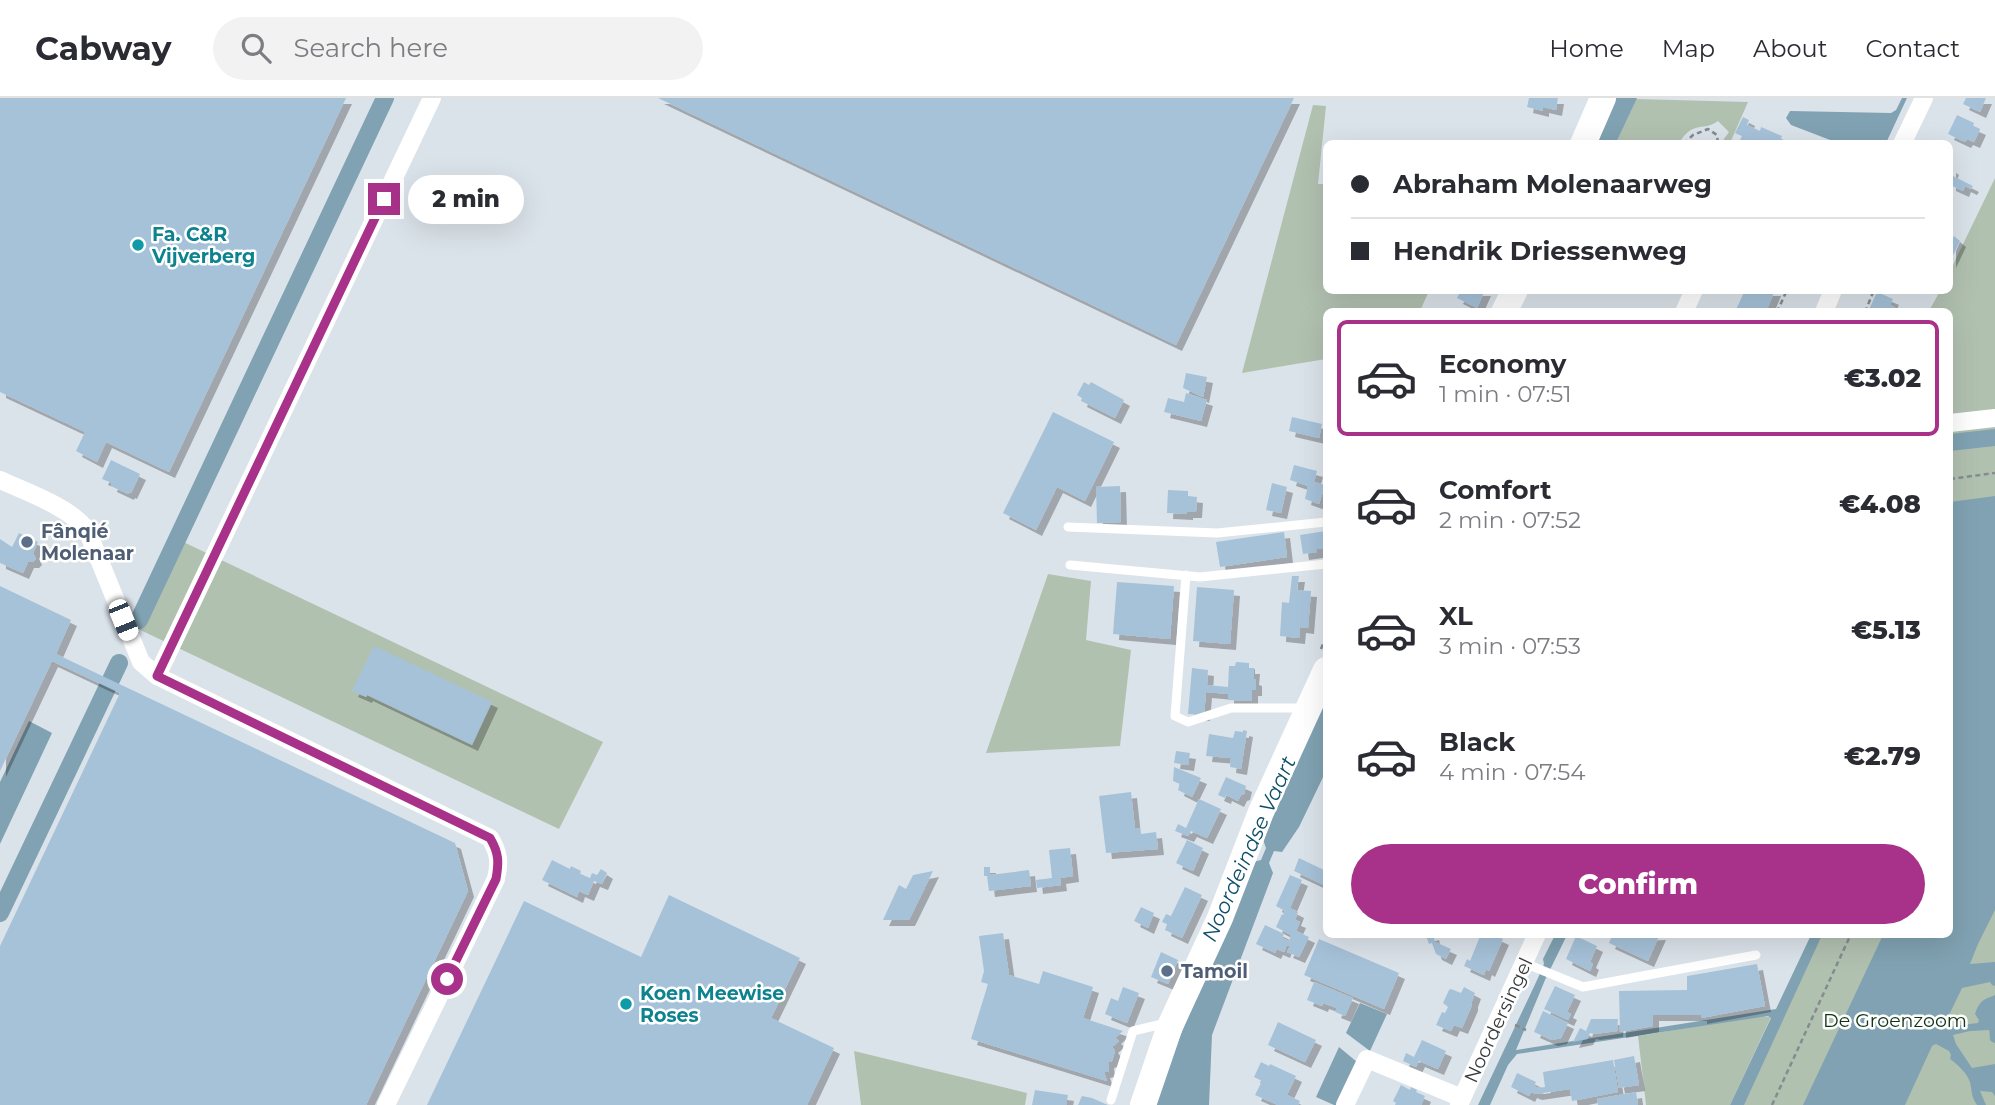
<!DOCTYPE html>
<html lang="en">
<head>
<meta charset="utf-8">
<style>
	:root { --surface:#fff; --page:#f2f2f3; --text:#2b2b33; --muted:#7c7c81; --line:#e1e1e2; --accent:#a8328a }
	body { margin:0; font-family:Montserrat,sans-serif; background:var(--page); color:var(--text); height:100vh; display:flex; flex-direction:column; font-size:26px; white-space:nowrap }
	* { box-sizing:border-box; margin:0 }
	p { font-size:23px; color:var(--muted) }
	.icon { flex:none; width:38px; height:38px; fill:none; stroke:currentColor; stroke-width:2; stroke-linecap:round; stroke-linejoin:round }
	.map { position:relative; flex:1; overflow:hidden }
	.side { position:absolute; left:1323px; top:210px; width:630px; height:630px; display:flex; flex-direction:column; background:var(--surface); border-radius:10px; box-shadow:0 7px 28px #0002 }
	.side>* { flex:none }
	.banner { position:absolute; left:1323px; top:42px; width:630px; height:154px; border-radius:10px; box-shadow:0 7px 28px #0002; display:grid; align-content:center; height:154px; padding:0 28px; background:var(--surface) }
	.end { position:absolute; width:32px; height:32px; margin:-16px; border:9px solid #a8328a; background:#fff; box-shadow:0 0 0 4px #fff }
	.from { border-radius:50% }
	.bubble { position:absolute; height:49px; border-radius:24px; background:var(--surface); box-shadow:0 7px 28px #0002; font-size:23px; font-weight:800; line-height:49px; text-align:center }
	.car { position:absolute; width:21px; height:42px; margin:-21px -10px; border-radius:9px; box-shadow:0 0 5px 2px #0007; background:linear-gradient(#fff 24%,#345 0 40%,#fff 0 76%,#345 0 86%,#fff 0) }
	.banner b { display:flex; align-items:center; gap:24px; height:66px; font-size:26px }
	.banner b+b { border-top:2px solid var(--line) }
	.banner i { width:18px; height:18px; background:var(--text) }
	ul { padding:12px 0 0; list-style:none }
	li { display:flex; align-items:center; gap:21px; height:116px; margin:0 14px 10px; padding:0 14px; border:4px solid transparent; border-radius:10px }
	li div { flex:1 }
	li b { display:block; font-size:26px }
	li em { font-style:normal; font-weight:800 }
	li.current { border-color:var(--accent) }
	li>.icon { width:63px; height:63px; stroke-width:1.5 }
	.button { display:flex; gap:14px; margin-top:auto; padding:14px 28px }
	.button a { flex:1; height:80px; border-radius:42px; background:var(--accent); color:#fff; font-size:28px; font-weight:800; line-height:80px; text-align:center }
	header { display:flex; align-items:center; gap:42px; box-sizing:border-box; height:98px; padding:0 35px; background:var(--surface); border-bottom:2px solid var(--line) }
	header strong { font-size:33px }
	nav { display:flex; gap:38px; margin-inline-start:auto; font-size:24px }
	.search { width:490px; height:63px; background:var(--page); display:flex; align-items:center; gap:18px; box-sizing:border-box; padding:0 24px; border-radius:38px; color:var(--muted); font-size:26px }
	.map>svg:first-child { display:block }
	.green { fill:#b1c1b0 }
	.water { fill:#80a2b2 }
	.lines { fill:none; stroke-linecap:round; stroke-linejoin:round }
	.canal { stroke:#80a2b2; stroke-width:18 }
	.building { fill:#a6c2d9; filter:url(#shadow) }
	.path { stroke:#858b8f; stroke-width:2.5; stroke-dasharray:5 3.5; stroke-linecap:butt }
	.lane { stroke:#fff; stroke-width:9 }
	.street { stroke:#fff; stroke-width:18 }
	.secondary { stroke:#fff; stroke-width:26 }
	.route { stroke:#a8328a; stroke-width:9 }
	.culture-dot { fill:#0f9aa8; stroke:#fff; stroke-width:2.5 }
	.service-dot { fill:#5c6f8a; stroke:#fff; stroke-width:2.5 }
	.labels { text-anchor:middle; stroke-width:5; stroke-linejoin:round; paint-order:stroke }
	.culture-label { font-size:19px; font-weight:bold; fill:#0d838f; stroke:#fff; text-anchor:start }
	.service-label { font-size:19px; font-weight:bold; fill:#4e5e75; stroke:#fff; text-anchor:start }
	.street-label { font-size:19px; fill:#383b3d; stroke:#fff }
	.park-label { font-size:19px; fill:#0f3512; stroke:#fff }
	.water-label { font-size:21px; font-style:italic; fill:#0d4f68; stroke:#fff }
</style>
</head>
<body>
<header>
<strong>Cabway</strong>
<div class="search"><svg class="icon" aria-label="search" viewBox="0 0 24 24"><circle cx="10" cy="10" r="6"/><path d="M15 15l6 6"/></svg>Search here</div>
<nav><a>Home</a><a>Map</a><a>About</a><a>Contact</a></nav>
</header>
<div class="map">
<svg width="1995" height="1007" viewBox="0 0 1995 1007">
	<defs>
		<filter id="shadow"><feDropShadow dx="6" dy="6" stdDeviation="0" flood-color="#0004"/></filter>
	</defs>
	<rect width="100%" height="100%" fill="#dbe3ea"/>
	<path class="green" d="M1636,1l112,3 -18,41h-9l8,-11 -11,-11c-14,11 -24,-2 -39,22h-63z
		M1313,7l13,1 -8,78h8v106l103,1 -9,20 -94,1v47l-84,14z
		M1995,80v927h-256l80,-170 131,-1v-622l-21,-1 11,-20 10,-1v-19z
		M175,440l428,204 -44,87 -425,-202z
		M1048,476l43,7 -5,59 45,10 -11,96 -134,7z
		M1760,918l11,1 -41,88h-84l-8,-69z
		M854,953l173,42 -2,12h-164z"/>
	<path class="water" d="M1614,0h23l-21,45 -22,1z
		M1902,0h5l-21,45h-48l-47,-18 -5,-7 4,-7 101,2 5,-3z
		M1995,331v17l-45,5v-17z
		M1995,398v414l-17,34 -8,20 25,-2v24l-3,-1 -2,-3 -28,6 -12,25 -4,3 -7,12 3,2 11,-4 25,-3 1,-3 -4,-6c5,-14 8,-14 20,-19v48c-8,-2 -4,-8 -6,-13l-19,1 -17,4 3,9 16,24 23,-4v32l-3,-4 -12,-1 6,14h-9c-6,-9 -5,-14 -7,-23 -3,-9 -12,-17 -20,-23l1,-4 -2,-4 -13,-7 -4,2 -27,59h-102l80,-170 67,-1v-432z
		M1326,596v77l-27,56 -17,25 -8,-1 -5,12 4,10 -61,162 -3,70h-54l5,-21 93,-222 8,-2 5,-12 -4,-11z
		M29,623l23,12 -52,111v-62z
		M1555,837h12l-22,45 -29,70 260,-41 35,-74h11l-78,170h-14l41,-87 -3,-2 -251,38 -9,11 -18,40h-12l60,-127 6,-14 -1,-5z
		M1360,905l27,11 -17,37 -24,-18z
		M1339,949l18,15 -21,43h-2l-18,-8z"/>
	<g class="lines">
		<path class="canal" d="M139,522l246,-522
			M0,815l119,-250"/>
	</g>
	<path class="building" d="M0,0h346l-177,374 -63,-30 -9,20 -21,-11 9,-19 -85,-40z
		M658,0h636l-118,247z
		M1529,0h29l-2,12 -13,-3v4l-16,-4z
		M1966,0h20l-6,14 -17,-8z
		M1957,17l17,8 -1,3 7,3 -6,13 -7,-3 -2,3 -17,-8z
		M1743,19l6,3 -2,5 13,6 1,-4 21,9 -3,8h-41l4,-8 -7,-3z
		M1950,69l3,2 -2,6 22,11 -2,3 -6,-3 -2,5 -13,-6z
		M1954,138l6,5 -10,21v-17z
		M1461,192h24l-8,18 -20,-10z
		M1745,192h30l-9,22h-31z
		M1877,194l16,7 -3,6 13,7h-35z
		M1186,275l21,4 -4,20 -20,-9z
		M1084,284l5,3 2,-3 33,18 -9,18 -34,-17 1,-3 -5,-3z
		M1186,295l21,7 -6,21 -37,-9 4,-14 16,4z
		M1053,314l61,30 -29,59 -28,-14 -21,43 -33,-17z
		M1292,319l30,7 -3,14 -30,-7z
		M111,362l29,14 -9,19 -2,-1 -1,2 -17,-8 1,-3 -10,-4z
		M1294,367l23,6 -3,11 11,3 -6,19 -14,-5 3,-13 -18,-6z
		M1272,385l15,4 -6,26 -15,-3z
		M1120,388l1,36 -24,1 -1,-36z
		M1168,392l20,1v5l9,1 -1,15h-9v2l-20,-1z
		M1326,433v17l-9,1v3l-14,2 -3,-19z
		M1284,434l3,25 -67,10 -4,-25z
		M19,435l19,9 -5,11 3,6 -3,3h-5l-5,11 -23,-10v-24l12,8z
		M1292,478h7l-2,14 14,1 -3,37 -8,-1 -1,11 -19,-2 2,-34 7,1z
		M1117,484l57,4 -4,53 -57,-5z
		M0,488l71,34 -15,34 399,189 13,48 -102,214h-366v-159l120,-253 -68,-32 -52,110z
		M1197,489l37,3 -4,54 -37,-3z
		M374,548l118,56 -20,43 -105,-50 -1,2 -14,-6z
		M1236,564l13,1v5h5l-1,11 3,1v10h-4v11l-24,-1v-6l-22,-2 -2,23 -16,-1 4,-46 16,2 -1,15 21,2 1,-21h6z
		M1243,632l4,1 -6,38 -11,-2 1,-9 -25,-2 3,-22 24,4 2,-7 8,1z
		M1176,653l14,2 -2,12 -14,-2z
		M1174,669l27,11 -9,19 -14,-7 2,-6 -7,-3z
		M1226,679l20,9 -2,8 -3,1 -3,6 -12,-6 -1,3 -7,-3z
		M1131,694l4,37 5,-1 1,6 15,-2 2,17 -52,4 -7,-57z
		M1199,701l22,10 -14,29 -16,-7 -3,5 -13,-5 3,-7 8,4z
		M1187,742l16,8 -10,23 -17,-8z
		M1070,750l3,28 -13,2 1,7 -24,3 -1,-8 16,-2 -3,-28z
		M1299,760l27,13v15l-32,-15z
		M552,762l18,9 1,-3 10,5 -1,3 10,4 2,-5 5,2 4,-6 6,4 -5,11 -8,-3 -6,14 -9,-4 -2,6 -35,-17z
		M984,769h6v8l39,-5 2,16 -42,5 -2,-15h-3z
		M933,773l-24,49h-26l16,-35 7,4 7,-14z
		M1290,777l12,5 -12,28 8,4 -3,8 5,2 -4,9 13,6 -10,20 -12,-5 3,-6 -3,-1 -3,7 -7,-3 -2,4 -19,-9 9,-19 19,9 -2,4 7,3 2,-6 -15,-8 6,-13 1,1 2,-4 -9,-5z
		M1185,789l17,8 -20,43 -17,-8 2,-6 -5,-2 4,-8 5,2z
		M669,797l131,63 -29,60 63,30 -27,57h-380l97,-204 117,56z
		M1141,809l13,6 -6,15 -14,-7z
		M1003,835l6,42 30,9 4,-13 50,16 -10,31 40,13 -8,7 4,3 -7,6 3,4 -3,10 -4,1 1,9 -5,1 3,9 -136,-42 17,-55 -7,-2 3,-11 -5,-35z
		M1433,836l2,8 16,7 -5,10 -10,-5 -4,-11 -3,1 -3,-8z
		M1481,836h11l11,5 -14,32 -3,-2 -2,6 -20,-9 3,-7 3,2z
		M1613,836l17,1 30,-1 -12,27 -39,-18z
		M1576,838l21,10 -7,16 3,2 -3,7 -24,-12z
		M1319,841l80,34 -15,36 -80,-34z
		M1161,854l17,8 -10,24 -17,-7z
		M1757,866l8,42 -64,12v-3h-48v11l-33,6 -1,-41 68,-1v-14z
		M1314,884l39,16 -8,18 -10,-4 2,-4 -14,-5 -1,3 -15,-6z
		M1555,888l20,9 -8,17 4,2 -3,6 -24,-11z
		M1123,889l16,6 -12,30 -22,-9 6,-16 7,3z
		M1464,889l11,6 -3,8v4l-10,23 -8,-3 -3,6 -15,-6 6,-13 3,1 3,-6 -5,-4 6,-13 2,-1 10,4z
		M1543,913l25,12 -7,15 -9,2 -18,-8z
		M1591,921h27l-1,12 -23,3 -4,-1 -3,6 -14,3 7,-14 6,3z
		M1278,924l38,18 -11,22 -37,-17z
		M1422,942l24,11 -8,18 -19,-8 -3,6 -13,-6 3,-8 8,4z
		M1634,958l5,29 -20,3 -5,-28z
		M1613,962l5,32 -46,9 -2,-12 -34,5 -5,-2 -2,4 -18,-9 6,-14 19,9 -2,4 4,2 7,-1 -2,-15z
		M1261,964l8,4 1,-2 26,12 -9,19 13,6 -2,4h-20l-23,-10 7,-14 -8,-4z
		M1401,987l9,5 1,-3 6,3 -1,2 9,4 -4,9h-26l1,-2 -3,-2z
		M1035,992l33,5 -2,10h-34z
		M1636,994l2,13h-40l-1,-6z
		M1082,998l10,2 16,7h-30z"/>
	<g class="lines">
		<path class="path" d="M1684,46l9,-9 15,-6 9,6 1,9
			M1777,214l10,-22
			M1865,214l9,-22
			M1950,381l45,-6
			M1321,551l5,-13
			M1515,927l11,5
			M1772,1007l79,-171"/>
		<path class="lane" d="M1068,429l149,6 109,-11
			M1070,467l130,12 126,-13
			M1186,477l-11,141 13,6 43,-14h73
			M1524,865l59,24 173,-32
			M1111,1002l22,-69 25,-6 10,1"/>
		<path class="street" d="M1902,46l22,-46
			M1684,214l10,-22
			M1824,214l9,-22
			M1950,325l45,-5
			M0,382c26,12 70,27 87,50l54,132 16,14 333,162c9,15 10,24 6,41l-110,226
			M157,578l275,-578
			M1345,1007l22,-46 95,39
			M1459,1007l78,-171"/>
		<path class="secondary" d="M1583,46l20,-46
			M1504,214l11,-22
			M1143,1007l27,-79 50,-108 41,-106 65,-142"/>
	</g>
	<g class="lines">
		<path class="route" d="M384,101l-227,477 333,162c9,15 9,24 6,41l-49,100"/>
	</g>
	<g class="culture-dot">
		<circle cx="138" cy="147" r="7"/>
		<circle cx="626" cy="906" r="7"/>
	</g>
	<g class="service-dot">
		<circle cx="27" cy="444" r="7"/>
		<circle cx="1167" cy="873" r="7"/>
	</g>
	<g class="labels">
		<g class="culture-label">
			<text x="152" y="143">Fa. C&amp;R<tspan x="152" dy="22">Vijverberg</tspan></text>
			<text x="640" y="902">Koen Meewise<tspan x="640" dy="22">Roses</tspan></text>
		</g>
		<g class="service-label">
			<text x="41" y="440">Fânqié<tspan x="41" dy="22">Molenaar</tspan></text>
			<text x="1181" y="880">Tamoil</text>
		</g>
		<g class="street-label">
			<text transform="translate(1498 922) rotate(-65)" y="7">Noordersingel</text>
		</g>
		<g class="park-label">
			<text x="1895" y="929">De Groenzoom</text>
		</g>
		<g class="water-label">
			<text transform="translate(1249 751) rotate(-66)" y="7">Noordeindse Vaart</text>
		</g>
	</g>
</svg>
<i class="end from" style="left:447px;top:881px"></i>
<i class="end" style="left:384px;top:101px"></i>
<div class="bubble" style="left:408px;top:77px;width:116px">2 min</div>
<i class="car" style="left:123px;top:522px;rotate:158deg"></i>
<div class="banner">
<b><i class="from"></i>Abraham Molenaarweg</b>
<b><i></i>Hendrik Driessenweg</b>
</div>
<section class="side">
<ul>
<li class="current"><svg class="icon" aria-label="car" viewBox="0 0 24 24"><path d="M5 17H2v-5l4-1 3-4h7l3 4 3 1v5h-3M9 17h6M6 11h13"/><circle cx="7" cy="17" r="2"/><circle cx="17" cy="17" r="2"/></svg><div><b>Economy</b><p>1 min · 07:51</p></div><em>€3.02</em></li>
<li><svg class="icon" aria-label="car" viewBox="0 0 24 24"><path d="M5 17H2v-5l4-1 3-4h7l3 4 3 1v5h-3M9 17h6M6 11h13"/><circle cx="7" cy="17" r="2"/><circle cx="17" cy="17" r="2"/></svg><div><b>Comfort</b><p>2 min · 07:52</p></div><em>€4.08</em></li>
<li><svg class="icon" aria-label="car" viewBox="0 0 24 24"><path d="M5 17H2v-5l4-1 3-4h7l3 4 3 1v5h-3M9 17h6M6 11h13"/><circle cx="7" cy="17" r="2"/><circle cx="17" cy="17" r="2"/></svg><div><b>XL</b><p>3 min · 07:53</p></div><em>€5.13</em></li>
<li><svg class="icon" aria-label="car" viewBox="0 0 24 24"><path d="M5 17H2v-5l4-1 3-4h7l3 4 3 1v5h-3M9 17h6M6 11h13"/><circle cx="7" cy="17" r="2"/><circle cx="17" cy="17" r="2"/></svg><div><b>Black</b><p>4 min · 07:54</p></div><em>€2.79</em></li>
</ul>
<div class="button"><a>Confirm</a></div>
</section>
</div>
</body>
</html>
